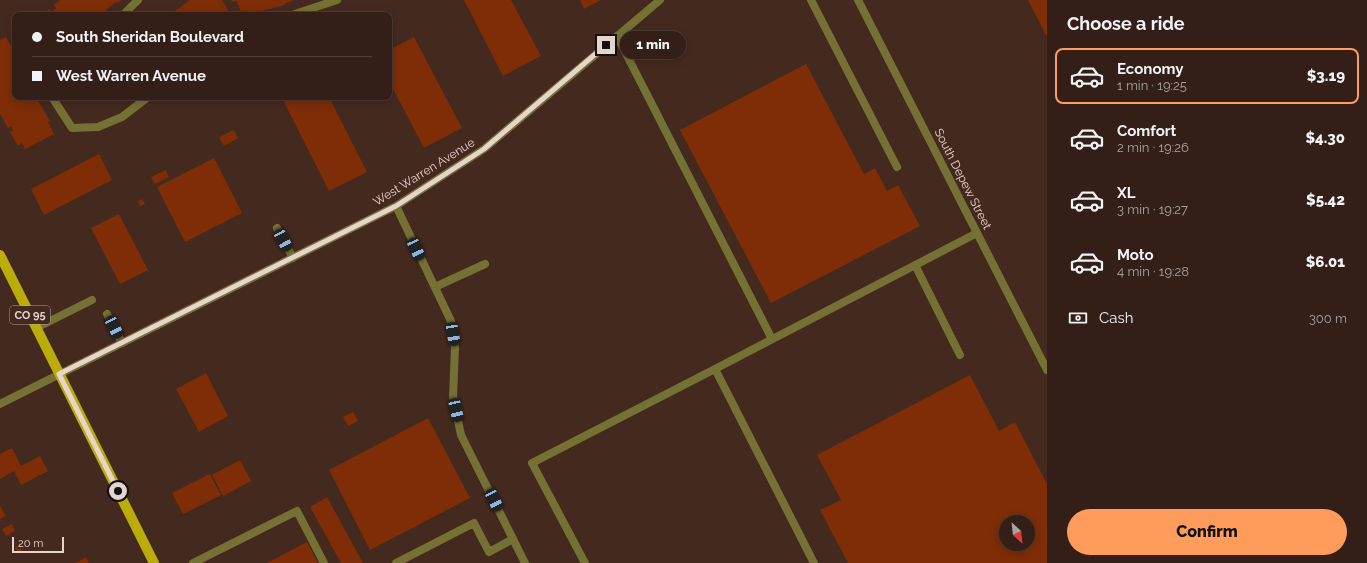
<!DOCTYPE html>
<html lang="en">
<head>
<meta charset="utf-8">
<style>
	:root { --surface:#331f17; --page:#3e2c24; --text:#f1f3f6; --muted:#a9a2a1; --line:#4e3d36; --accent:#ff9b5b }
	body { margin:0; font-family:Raleway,sans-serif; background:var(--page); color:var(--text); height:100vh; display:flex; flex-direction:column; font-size:15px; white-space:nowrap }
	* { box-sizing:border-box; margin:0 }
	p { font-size:13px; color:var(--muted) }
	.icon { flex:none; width:22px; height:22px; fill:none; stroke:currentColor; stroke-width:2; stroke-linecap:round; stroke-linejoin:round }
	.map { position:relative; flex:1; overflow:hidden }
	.details { display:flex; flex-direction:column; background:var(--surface); width:320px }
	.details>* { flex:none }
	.guide { position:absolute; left:12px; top:12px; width:380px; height:88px; border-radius:8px; box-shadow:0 2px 10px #0003,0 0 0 1px var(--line); display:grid; align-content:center; height:88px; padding:0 20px; background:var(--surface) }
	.needle { width:26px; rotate:153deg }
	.controls { position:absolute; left:999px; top:515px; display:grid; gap:8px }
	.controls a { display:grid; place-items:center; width:36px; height:36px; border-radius:50%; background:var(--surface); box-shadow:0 2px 10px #0003,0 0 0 1px var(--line); font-size:20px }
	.scale { position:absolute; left:12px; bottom:10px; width:52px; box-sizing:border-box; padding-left:4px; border:2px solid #e6d4cd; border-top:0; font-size:11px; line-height:14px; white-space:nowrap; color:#e6d4cd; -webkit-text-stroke:3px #44291f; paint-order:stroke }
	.end { position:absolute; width:18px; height:18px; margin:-9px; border:5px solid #e6d4cd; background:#111; box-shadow:0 0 0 2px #111 }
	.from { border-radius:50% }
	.bubble { position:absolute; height:28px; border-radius:14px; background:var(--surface); box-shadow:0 2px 10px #0003,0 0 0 1px var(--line); font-size:13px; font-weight:800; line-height:28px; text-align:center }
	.car { position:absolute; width:12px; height:24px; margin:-12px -6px; border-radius:5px; box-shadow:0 0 3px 1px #0007; background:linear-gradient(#222 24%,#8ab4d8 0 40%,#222 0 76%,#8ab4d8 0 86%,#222 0) }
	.guide b { display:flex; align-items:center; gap:14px; height:38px; font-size:15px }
	.guide b+b { border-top:1px solid var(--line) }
	.guide i { width:10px; height:10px; background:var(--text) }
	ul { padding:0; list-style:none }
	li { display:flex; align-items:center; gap:12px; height:56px; margin:0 8px 6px; padding:0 12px; border:2px solid transparent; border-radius:8px }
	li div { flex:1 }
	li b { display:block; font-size:15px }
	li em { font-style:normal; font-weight:800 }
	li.active { border-color:var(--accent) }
	li>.icon { width:36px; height:36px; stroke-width:1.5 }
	h2 { padding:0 20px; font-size:18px; line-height:48px }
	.pay { display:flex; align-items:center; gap:10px; height:44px; padding:0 20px; font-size:15px }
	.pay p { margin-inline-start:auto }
	.primary-button { display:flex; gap:8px; margin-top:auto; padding:8px 20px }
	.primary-button a { flex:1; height:46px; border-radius:24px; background:var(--accent); color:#111; font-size:16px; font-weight:800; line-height:46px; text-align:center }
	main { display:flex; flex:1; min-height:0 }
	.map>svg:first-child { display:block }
	.building { fill:#7e2d07; fill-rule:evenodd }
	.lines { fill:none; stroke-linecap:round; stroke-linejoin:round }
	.service { stroke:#757034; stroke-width:8 }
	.minor { stroke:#757034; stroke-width:8 }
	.primary { stroke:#b9ad09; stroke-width:10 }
	.route { stroke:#e6d4cd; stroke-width:5 }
	.labels { text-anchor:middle; stroke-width:3; stroke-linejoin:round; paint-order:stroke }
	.shield { fill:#44291f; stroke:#b5a199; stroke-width:1 }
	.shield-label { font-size:11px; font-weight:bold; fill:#e6d4cd }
	.street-label { font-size:12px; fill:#e6d4cd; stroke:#44291f }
</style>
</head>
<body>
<main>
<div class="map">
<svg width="1047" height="563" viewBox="0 0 1047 563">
	<rect width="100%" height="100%" fill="#44291f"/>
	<path class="building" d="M60,0h61l-3,3 -2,-1 -10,8 4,4 -2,1h-66l7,-6 2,3 5,-4 -2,-3z
		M190,0h32l9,15h-62z
		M232,0h62l-10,4 1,1 -23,6 1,2 -4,1v-1l-7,2h-10l-5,-14 -5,1z
		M464,0h47l30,56 -38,20z
		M580,0h21l-17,9z
		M1028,0h19v37z
		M6,37l9,16v44h21l14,24 -2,1 6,12 -29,15 -3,-6 -4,3 -8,-14 3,-2 -2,-4 -3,2 -8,-14v-74z
		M414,37l48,91 -38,20 -35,-67v-31z
		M806,64l58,110 11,-6 12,23 11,-6 22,41 -149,77 -91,-173z
		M289,97h40l38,75 -38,19 -46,-91z
		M234,130l4,8 -14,8 -5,-9z
		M99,154l13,26 -68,35 -13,-26z
		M214,158l28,55 -57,29 -28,-55z
		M166,170l3,7 -14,7 -4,-7z
		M142,199l3,5 -5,2 -2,-5z
		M119,214l29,56 -28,14 -29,-56z
		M206,373l22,43 -29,16 -23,-43z
		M970,375l29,56 16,-9 32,62v79h-199l-28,-53 21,-10 -24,-45zM1006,522h22v22h-22z
		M353,412l5,9 -10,5 -5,-9z
		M428,418l42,80 -100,52 -41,-80z
		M12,448l9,18 19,-10 8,15 -27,14 -7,-14 -14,8v-25z
		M240,460l11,21 -28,15 -11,-21z
		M210,474l11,21 -38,19 -11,-21z
		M327,497l36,66h-22l-31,-56z
		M0,506l6,10 -6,3z
		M12,524l3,7 -9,5 -4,-7z
		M307,542l11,21h-51z
		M21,543l3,6 -6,3 -3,-5z
		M86,557l3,6h-16l5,-1z"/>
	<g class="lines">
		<path class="service" d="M811,0l86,167
			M617,36l155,303
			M277,228l16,30
			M915,265l45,90
			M435,287l50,-23
			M107,314l15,29
			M36,328l56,-28
			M193,563l104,-52 27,52
			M396,563l78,-40 15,29 24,-13
			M585,563l-53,-100 183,-94
			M814,563l-99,-194 262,-136"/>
		<path class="minor" d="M858,0l189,370
			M123,15l15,-15
			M292,15l45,-15
			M52,97l20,31 26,-1 24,-10 26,-20
			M396,206l55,115 4,27 -2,49 8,38 64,128
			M0,404l396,-198 88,-57 176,-149"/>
		<path class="primary" d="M0,255l154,308"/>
	</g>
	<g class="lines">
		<path class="route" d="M118,491l-59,-117 337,-168 88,-57 122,-104"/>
	</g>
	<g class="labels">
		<rect class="shield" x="10" y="306" width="40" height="18" rx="3"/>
		<g class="shield-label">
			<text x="30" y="319">CO 95</text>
		</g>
		<g class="street-label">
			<text transform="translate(424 172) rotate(-32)" y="4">West Warren Avenue</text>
			<text transform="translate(963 179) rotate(63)" y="4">South Depew Street</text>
		</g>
	</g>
</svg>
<div class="controls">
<a><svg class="needle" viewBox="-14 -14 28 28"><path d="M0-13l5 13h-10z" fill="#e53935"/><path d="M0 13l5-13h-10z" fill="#a9a2a1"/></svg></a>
</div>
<div class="scale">20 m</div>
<i class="end from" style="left:118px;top:491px"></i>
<i class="end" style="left:606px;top:45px"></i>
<div class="bubble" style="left:620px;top:31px;width:66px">1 min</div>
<i class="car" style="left:283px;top:240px;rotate:152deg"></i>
<i class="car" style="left:416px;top:249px;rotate:155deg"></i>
<i class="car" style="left:114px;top:327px;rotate:153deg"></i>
<i class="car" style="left:453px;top:334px;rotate:171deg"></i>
<i class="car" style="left:456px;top:410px;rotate:167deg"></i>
<i class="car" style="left:494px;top:500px;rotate:154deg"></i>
<div class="guide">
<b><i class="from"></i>South Sheridan Boulevard</b>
<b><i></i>West Warren Avenue</b>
</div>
</div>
<section class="details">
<h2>Choose a ride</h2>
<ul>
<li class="active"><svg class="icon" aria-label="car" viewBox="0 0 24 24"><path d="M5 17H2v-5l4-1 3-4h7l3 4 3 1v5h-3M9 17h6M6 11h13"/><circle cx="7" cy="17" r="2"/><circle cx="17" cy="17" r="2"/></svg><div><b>Economy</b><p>1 min · 19:25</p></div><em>$3.19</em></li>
<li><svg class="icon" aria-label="car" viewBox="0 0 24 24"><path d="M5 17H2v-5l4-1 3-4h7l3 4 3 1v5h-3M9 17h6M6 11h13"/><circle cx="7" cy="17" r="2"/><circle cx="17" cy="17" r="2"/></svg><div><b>Comfort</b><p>2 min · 19:26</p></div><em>$4.30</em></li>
<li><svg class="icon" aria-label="car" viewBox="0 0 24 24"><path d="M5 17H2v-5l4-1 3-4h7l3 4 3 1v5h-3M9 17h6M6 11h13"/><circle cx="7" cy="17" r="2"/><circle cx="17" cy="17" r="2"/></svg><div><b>XL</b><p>3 min · 19:27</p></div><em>$5.42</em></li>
<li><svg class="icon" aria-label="car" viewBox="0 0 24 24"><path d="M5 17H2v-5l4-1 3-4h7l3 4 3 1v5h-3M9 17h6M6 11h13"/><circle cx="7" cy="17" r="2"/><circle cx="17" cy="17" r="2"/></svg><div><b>Moto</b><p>4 min · 19:28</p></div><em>$6.01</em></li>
</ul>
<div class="pay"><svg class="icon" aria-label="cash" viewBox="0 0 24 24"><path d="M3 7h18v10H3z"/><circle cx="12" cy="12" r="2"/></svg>Cash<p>300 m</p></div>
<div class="primary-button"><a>Confirm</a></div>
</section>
</main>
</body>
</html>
